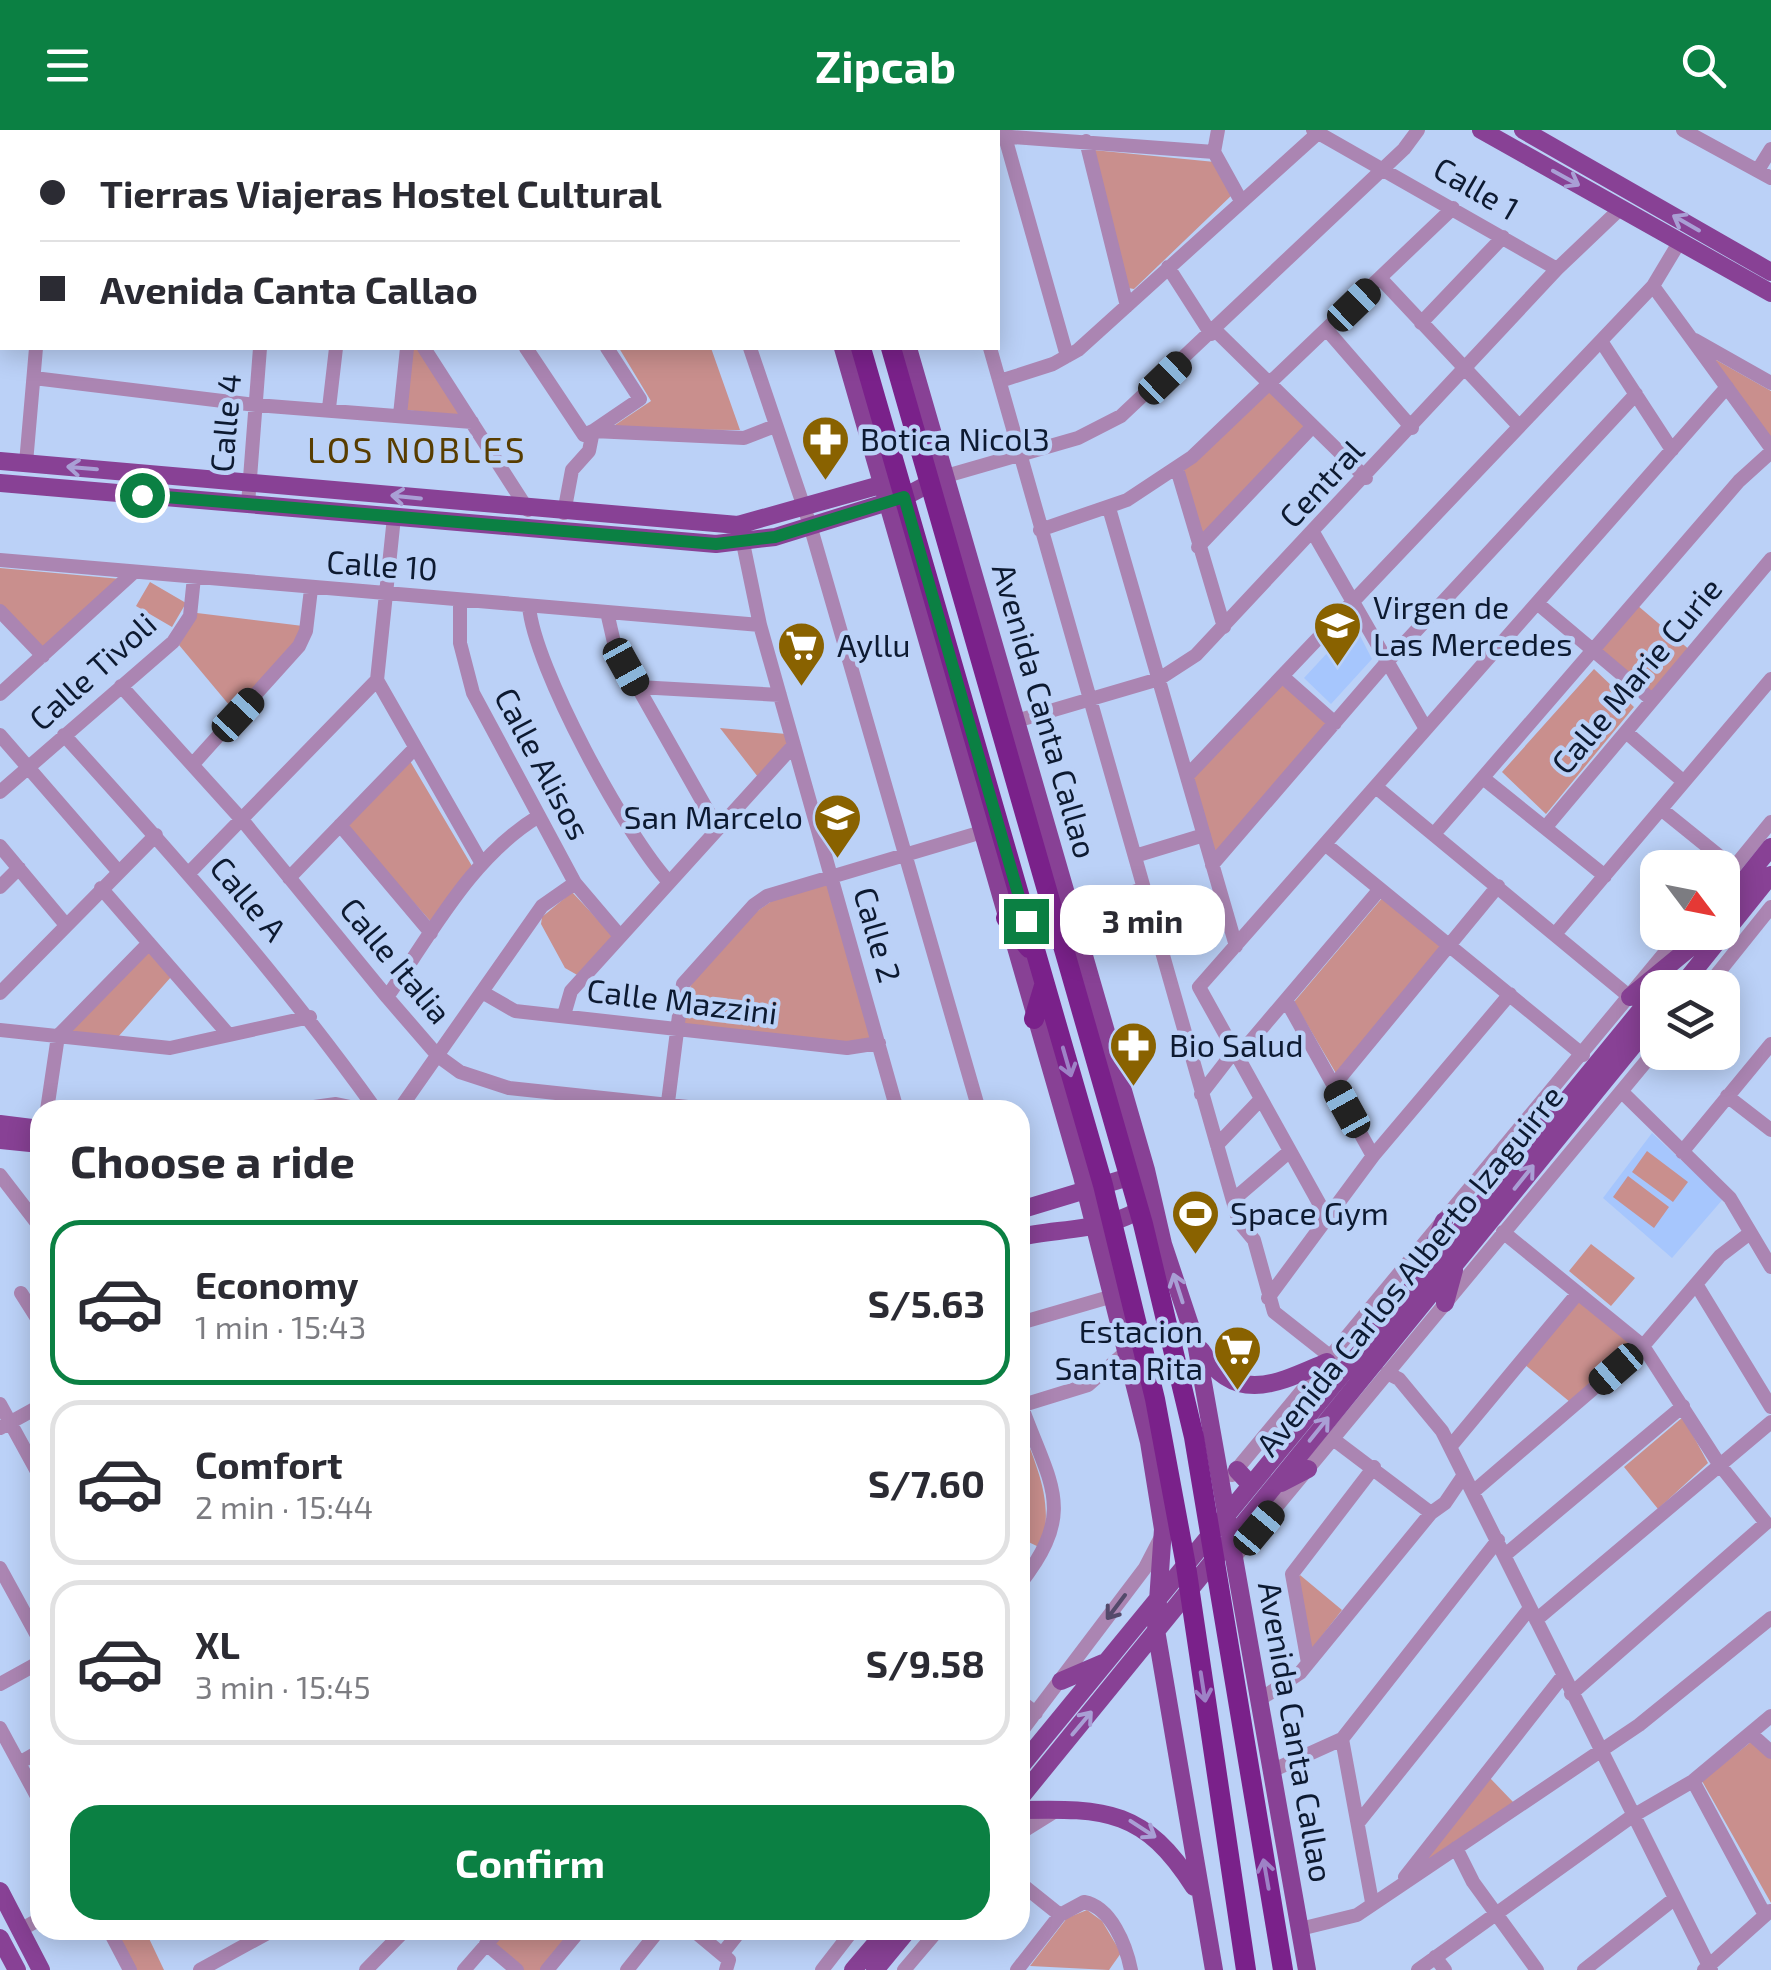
<!DOCTYPE html>
<html lang="en">
<head>
<meta charset="utf-8">
<style>
	:root { --surface:#fff; --page:#f2f2f3; --text:#2b2b33; --muted:#7c7c81; --line:#e1e1e2; --accent:#0b8043 }
	body { margin:0; font-family:"Exo 2",sans-serif; background:var(--page); color:var(--text); height:100vh; display:flex; flex-direction:column; font-size:38px; white-space:nowrap }
	* { box-sizing:border-box; margin:0 }
	p { font-size:32px; color:var(--muted) }
	.icon { flex:none; width:55px; height:55px; fill:none; stroke:currentColor; stroke-width:2; stroke-linecap:round; stroke-linejoin:round }
	.map { position:relative; flex:1; overflow:hidden }
	.details { position:absolute; left:30px; top:970px; width:1000px; height:840px; display:flex; flex-direction:column; background:var(--surface); border-radius:30px; box-shadow:0 5px 25px #0003 }
	.details>* { flex:none }
	.top-card { position:absolute; left:0px; top:0px; width:1000px; height:220px; box-shadow:0 5px 25px #0003; display:grid; align-content:center; height:220px; padding:0 40px; background:var(--surface) }
	.needle { width:65px; rotate:122deg }
	.buttons { position:absolute; left:1640px; top:720px; display:grid; gap:20px }
	.buttons a { display:grid; place-items:center; width:100px; height:100px; border-radius:20px; background:var(--surface); box-shadow:0 5px 25px #0003; font-size:50px }
	.end { position:absolute; width:45px; height:45px; margin:-22px; border:12px solid #0b8043; background:#fff; box-shadow:0 0 0 5px #fff }
	.from { border-radius:50% }
	.bubble { position:absolute; height:70px; border-radius:30px; background:var(--surface); box-shadow:0 5px 25px #0003; font-size:32px; font-weight:700; line-height:70px; text-align:center }
	.car { position:absolute; width:30px; height:60px; margin:-30px -15px; border-radius:12px; box-shadow:0 0 8px 2px #0007; background:linear-gradient(#222 24%,#8ab4d8 0 40%,#222 0 76%,#8ab4d8 0 86%,#222 0) }
	.top-card b { display:flex; align-items:center; gap:35px; height:95px; font-size:38px }
	.top-card b+b { border-top:2px solid var(--line) }
	.top-card i { width:25px; height:25px; background:var(--text) }
	ul { padding:0; list-style:none }
	li { display:flex; align-items:center; gap:30px; height:165px; margin:0 20px 15px; padding:0 20px; border:5px solid var(--line); border-radius:30px }
	li div { flex:1 }
	li b { display:block; font-size:38px }
	li em { font-style:normal; font-weight:700 }
	li.active { border-color:var(--accent) }
	li>.icon { width:90px; height:90px; stroke-width:1.5 }
	h2 { padding:0 40px; font-size:45px; line-height:120px }
	.button { display:flex; gap:20px; margin-top:auto; padding:20px 40px }
	.button a { flex:1; height:115px; border-radius:30px; background:var(--accent); color:#fff; font-size:40px; font-weight:700; line-height:115px; text-align:center }
	header { display:flex; justify-content:space-between; align-items:center; height:130px; padding:0 40px; background:var(--accent); color:#fff; font-size:45px; font-weight:700 }
	.map>svg:first-child { display:block }
	.built { fill:#a6c6fd }
	.green { fill:#c98f8d }
	.lines { fill:none; stroke-linecap:round; stroke-linejoin:round }
	.minor { stroke:#ab85b2; stroke-width:14 }
	.major { stroke:#884195; stroke-width:18 }
	.highway { stroke:#7a218a; stroke-width:20 }
	.oneway { stroke:#a99fd5 }
	.oneway2 { stroke:#9e82c6 }
	.oneway3 { stroke:#544a6b }
	.route { stroke:#0b8043; stroke-width:12 }
	.labels { text-anchor:middle; stroke-width:9; stroke-linejoin:round; paint-order:stroke }
	.street-label { font-size:32px; fill:#0d1a31; stroke:#bbd1f7 }
	.poi-label { font-size:32px; fill:#0d1a31; stroke:#bbd1f7; text-anchor:start }
	.neighbourhood-label { font-size:35px; letter-spacing:2.5px; fill:#583d00; stroke:#bbd1f7 }
</style>
</head>
<body>
<header><svg class="icon" aria-label="menu" viewBox="0 0 24 24"><path d="M4 6h16M4 12h16M4 18h16"/></svg>Zipcab<svg class="icon" aria-label="search" viewBox="0 0 24 24"><circle cx="10" cy="10" r="6"/><path d="M15 15l6 6"/></svg></header>
<div class="map">
<svg width="1771" height="1840" viewBox="0 0 1771 1840">
	<rect width="100%" height="100%" fill="#bbd1f7"/>
	<path class="built" d="M1354,494l18,35 -41,45 -27,-26z
		M1652,1003l71,66 -51,59 -69,-60z"/>
	<path class="green" d="M1093,20l122,12 18,32 -99,95 -6,-1z
		M412,218h6l42,68 -54,-6z
		M619,218h92l29,82 -131,-1 42,-28z
		M1711,227l60,34v47z
		M1270,260l37,36 -107,112 -17,-67z
		M0,438l121,11 -77,71 -44,-46z
		M150,452l36,21 -14,24 -36,-21z
		M1637,475l54,46 -38,45 -55,-46z
		M197,483l106,13 -9,22 -59,64 -56,-67z
		M1594,539l40,38 -88,107 -44,-42z
		M1283,551l46,42 -115,133 -22,-79z
		M720,598l66,6 4,9 -32,34z
		M410,631l62,105 -40,57 -85,-96z
		M827,754l47,155 -17,5 -173,-18 4,-35 11,-20 54,-57 23,-16z
		M572,762l42,45 -35,39 -14,-8 -24,-44 1,-7z
		M1383,767l61,48 -107,130 -43,-73z
		M147,821l24,26 -53,60 -48,-6z
		M1647,1021l41,31 -15,20 -41,-30z
		M1628,1046l41,31 -15,21 -41,-31z
		M1591,1114l44,34 -24,28 -42,-35z
		M1579,1172l55,45 -64,55 -46,-38z
		M1683,1287l25,46 -50,46 -34,-42z
		M1020,1292c16,44 35,80 21,126l-21,-10z
		M1300,1445l42,35 -31,40 -15,-69z
		M1752,1611l19,16v146l-69,-122z
		M1490,1648l24,25 -96,64z
		M1087,1780l15,11 19,32 -12,17 -79,-4 37,-48z
		M109,1800h36l19,40h-34z
		M506,1800h67l-33,40h-18l-29,-24z"/>
	<g class="lines">
		<path class="minor" d="M662,0l1,2
			M925,0l28,2
			M1313,0l244,139
			M1683,0l88,48
			M54,2v-2
			M206,2v-2
			M279,2v-2
			M438,2v-2
			M998,6l216,16 26,47
			M1005,7l62,219
			M1086,11l41,165
			M0,22h2
			M1214,22l4,-22
			M1758,40l13,-21
			M0,97h2
			M1168,137l43,67
			M1381,149l138,147
			M1653,156l118,162
			M1421,193l82,-86
			M1215,200l151,148
			M1327,200l85,98
			M1695,210l76,43
			M1601,211l71,109
			M424,218l104,162
			M526,218l58,87 9,-4 151,7 31,-12
			M750,218l60,177 169,585
			M990,218l249,874 15,18 20,72 57,45
			M34,248l222,27 216,17
			M1000,251l53,-17 25,-14 240,-217
			M329,278l7,-60
			M400,285l7,-67
			M26,333l10,-115
			M1177,339l47,158
			M946,346l132,-38 43,-22 283,-267 14,-19
			M248,374l12,-156
			M1109,378l127,438
			M564,383l8,-43 17,-19 4,-20 47,-32 -33,-51
			M1040,400l87,-30 65,-43 261,-249
			M1314,404l112,195
			M743,413l17,82 137,485
			M1198,417l115,-121
			M0,430l760,65
			M460,470v43l13,50 102,190 45,53
			M1537,473l115,97
			M529,476c5,61 97,230 140,276
			M0,481l43,45
			M607,482l8,35 103,182
			M1282,546l53,47
			M377,550l104,182
			M121,556l122,135 144,176 51,59 22,16 49,16 207,22
			M638,557l142,8
			M0,564l134,-122
			M1016,591l143,-42 37,-24 361,-386 64,-61
			M1626,602l58,50
			M0,605l118,136
			M64,605c110,121 217,242 312,375
			M193,634l106,-118 7,-15 5,-42
			M1187,646l466,-490 27,-45
			M1483,648l122,98
			M1376,657l254,210
			M0,662l173,-150 17,-26 4,-39
			M1661,679l73,59
			M340,695l91,108
			M1545,698l226,-269
			M1434,704l305,-353 32,-29
			M1325,714l258,211
			M0,716l66,79
			M1135,726l69,-21
			M1212,735l175,-203 249,-268
			M190,742l187,-192 17,-163
			M289,748l125,-129
			M1722,752l49,-60
			M0,757l19,-19
			M101,758l127,146
			M1069,782l74,-23
			M1556,803l215,-254
			M1706,858l65,-81
			M482,862l33,19 332,37 32,-5
			M0,863l156,-158
			M387,867c45,-64 84,-140 152,-181
			M1286,870l87,156
			M564,885l7,-24 223,-246
			M0,900l170,18 140,-31
			M1239,925l141,-166
			M1334,955l164,-199
			M1622,962l108,106 41,69
			M1201,964l34,-44
			M1727,966l44,34
			M47,980l11,-74 91,-93
			M292,980l44,-6 29,6
			M399,980l143,-204 33,-23
			M667,980l16,-126 71,-79 13,-9 215,-64
			M1217,1015l44,-46
			M1682,1022l89,-108
			M0,1045l40,52
			M1233,1070l57,-49
			M1329,1091l-130,-234 528,-600
			M1503,1102l140,114 76,118 47,59 -195,171
			M1696,1154l75,123
			M21,1163l19,30
			M1268,1168l105,-142 137,-162
			M1020,1193l93,-27
			M1387,1243l12,6 43,52 269,539
			M0,1274l40,73
			M1020,1276l68,-21 39,-34
			M0,1298l40,-22
			M1333,1309l98,74
			M1450,1317l128,-154
			M1232,1345l450,-543
			M1473,1362l170,-146 77,-90 30,-23
			M1505,1425l178,-149
			M1234,1428l424,-511
			M0,1438l40,73
			M1020,1454c58,-74 30,-99 1,-179
			M1536,1490l235,-198
			M1308,1533l-16,-89 82,-107
			M0,1554l40,-22
			M1259,1570l41,-27 131,-160 14,-10 19,-28
			M1020,1571l16,12
			M0,1598l40,74
			M1020,1603l125,-165 15,-29
			M1751,1604l20,18
			M1342,1609l30,163
			M19,1633l21,-12
			M1271,1641l71,-32 156,-199
			M1693,1651l72,134
			M1358,1693l172,-215
			M1020,1703l37,-23
			M1456,1718l17,34 64,88
			M1405,1747l157,-200
			M1020,1753l40,32
			M1300,1799l57,-14 282,-190 132,-107
			M20,1800l20,-11
			M109,1800l21,40
			M693,1800l36,30 -3,10
			M486,1814l31,26
			M722,1824l19,-24
			M1435,1827l10,13
			M200,1840l73,-40
			M366,1840l39,-40
			M464,1840l35,-40
			M547,1840l33,-40
			M627,1840l32,-40
			M822,1840l31,-40
			M904,1840l34,-40
			M1017,1840l43,-55 24,-13c27,5 42,43 47,68
			M1418,1840l213,-153 62,-36 78,-65
			M1584,1840l90,-71
			M1704,1840l66,-59"/>
		<path class="major" d="M781,0l1,2
			M848,0v2
			M1481,0l290,163
			M1523,0l248,142
			M843,218l239,828 67,266 14,87 -7,101 58,340
			M908,218l238,822 17,74 33,99 111,627
			M0,331l738,64 153,-43
			M0,353l716,61 59,-7 129,-40 36,-19
			M1722,778l49,-61
			M1680,858l91,-113
			M1704,858l4,-3
			M1630,867l62,-51
			M0,994l40,5
			M0,1010l40,4
			M1020,1080l119,-36
			M1020,1107c38,-9 98,-6 128,-34
			M1429,1128l15,-37
			M1445,1173l9,-33
			M1201,1220c35,57 79,32 126,12
			M1237,1340l14,15
			M1281,1353l27,-14
			M1061,1551l42,-18
			M1020,1637l638,-778
			M1020,1668l638,-783
			M1020,1680c87,-2 125,0 174,77
			M0,1761l41,79
			M0,1808l17,32
			M853,1840l34,-40
			M875,1840l33,-40"/>
		<path class="highway" d="M800,0v2
			M830,0v2
			M861,218l242,837 52,214 31,167 60,404
			M891,218l252,876 51,213 89,533
			M1006,788l23,30
			M1034,889l10,-33"/>
	</g>
	<defs><path id="oneway-shaft" d="M-6 0H5M1.5-3L5.5 0L1.5 3" fill="none" stroke-width="1.6" stroke-linecap="round" stroke-linejoin="round" transform="scale(2.5)"/></defs>
	<g class="oneway">
		<use href="#oneway-shaft" transform="translate(1566 48) rotate(29)"/>
		<use href="#oneway-shaft" transform="translate(1686 93) rotate(-150)"/>
		<use href="#oneway-shaft" transform="translate(82 338) rotate(-175)"/>
		<use href="#oneway-shaft" transform="translate(406 367) rotate(-174)"/>
		<use href="#oneway-shaft" transform="translate(1524 1047) rotate(-51)"/>
		<use href="#oneway-shaft" transform="translate(1178 1158) rotate(-108)"/>
		<use href="#oneway-shaft" transform="translate(1319 1299) rotate(-51)"/>
		<use href="#oneway-shaft" transform="translate(1082 1593) rotate(-50)"/>
		<use href="#oneway-shaft" transform="translate(1143 1699) rotate(33)"/>
	</g>
	<g class="oneway2">
		<use href="#oneway-shaft" transform="translate(1067 932) rotate(74)"/>
		<use href="#oneway-shaft" transform="translate(1203 1557) rotate(81)"/>
		<use href="#oneway-shaft" transform="translate(1266 1744) rotate(-100)"/>
	</g>
	<use class="oneway3" href="#oneway-shaft" transform="translate(1116 1477) rotate(127)"/>
	<g class="lines">
		<path class="route" d="M142,365l574,49 59,-7 129,-40 122,424"/>
	</g>
	<defs>
		<symbol id="pharmacy-pin" viewBox="-11 -11 22 30"><path d="M0 17L-7.5 6A9.5 9.5 0 1 1 7.5 6Z" fill="#896200" stroke="#bbd1f7"/><path d="M-2-6h4v4h4v4h-4v4h-4v-4h-4v-4h4Z" fill="#fff"/></symbol>
		<symbol id="school-pin" viewBox="-11 -11 22 30"><path d="M0 17L-7.5 6A9.5 9.5 0 1 1 7.5 6Z" fill="#896200" stroke="#bbd1f7"/><path d="M0-5L7-2L0 1L-7-2ZM-4 1L0 2.5L4 1V4Q0 6-4 4Z" fill="#fff"/></symbol>
		<symbol id="supermarket-pin" viewBox="-11 -11 22 30"><path d="M0 17L-7.5 6A9.5 9.5 0 1 1 7.5 6Z" fill="#896200" stroke="#bbd1f7"/><path d="M-6-5.5h2.5l.6 2H6L4.5 2H-2.5L-4.4-4H-6ZM-1.5 3.2a1.3 1.3 0 1 0 .1 0ZM3 3.2a1.3 1.3 0 1 0 .1 0Z" fill="#fff"/></symbol>
		<symbol id="university-pin" viewBox="-11 -11 22 30"><path d="M0 17L-7.5 6A9.5 9.5 0 1 1 7.5 6Z" fill="#896200" stroke="#bbd1f7"/><path d="M0-5L7-2L0 1L-7-2ZM-4 1L0 2.5L4 1V4Q0 6-4 4Z" fill="#fff"/></symbol>
		<symbol id="stadium-pin" viewBox="-11 -11 22 30"><path d="M0 17L-7.5 6A9.5 9.5 0 1 1 7.5 6Z" fill="#896200" stroke="#bbd1f7"/><path d="M0-5a6.5 5 0 1 0 0 10a6.5 5 0 1 0 0-10ZM-3.5-1.8h7v3.6h-7Z" fill="#fff"/></symbol>
	</defs>
	<g fill-rule="evenodd">
		<use href="#pharmacy-pin" x="798" y="282" width="55" height="75"/>
		<use href="#school-pin" x="1310" y="468" width="55" height="75"/>
		<use href="#supermarket-pin" x="774" y="488" width="55" height="75"/>
		<use href="#university-pin" x="810" y="660" width="55" height="75"/>
		<use href="#pharmacy-pin" x="1106" y="888" width="55" height="75"/>
		<use href="#stadium-pin" x="1168" y="1056" width="55" height="75"/>
		<use href="#supermarket-pin" x="1210" y="1192" width="55" height="75"/>
	</g>
	<g class="labels">
		<g class="street-label">
			<text transform="translate(1476 59) rotate(30)" y="11">Calle 1</text>
			<text transform="translate(226 293) rotate(-85)" y="11">Calle 4</text>
			<text transform="translate(1322 354) rotate(-47)" y="11">Central</text>
			<text transform="translate(382 436) rotate(4)" y="11">Calle 10</text>
			<text transform="translate(93 542) rotate(-42)" y="11">Calle Tivoli</text>
			<text transform="translate(1637 546) rotate(-50)" y="11">Calle Marie Curie</text>
			<text transform="translate(1044 581) rotate(74)" y="11">Avenida Canta Callao</text>
			<text transform="translate(542 634) rotate(62)" y="11">Calle Alisos</text>
			<text transform="translate(248 769) rotate(50)" y="11">Calle A</text>
			<text transform="translate(877 805) rotate(74)" y="11">Calle 2</text>
			<text transform="translate(395 831) rotate(50)" y="11">Calle Italia</text>
			<text transform="translate(682 872) rotate(7)" y="11">Calle Mazzini</text>
			<text transform="translate(1410 1141) rotate(-51)" y="11">Avenida Carlos Alberto Izaguirre</text>
			<text transform="translate(1295 1602) rotate(80)" y="11">Avenida Canta Callao</text>
		</g>
		<g class="poi-label">
			<text x="860" y="321">Botica Nicol3</text>
			<text x="1373" y="489">Virgen de<tspan x="1373" dy="37">Las Mercedes</tspan></text>
			<text x="837" y="527">Ayllu</text>
			<text x="803" y="699" text-anchor="end">San Marcelo</text>
			<text x="1169" y="927">Bio Salud</text>
			<text x="1230" y="1095">Space Gym</text>
			<text x="1203" y="1213" text-anchor="end">Estacion<tspan x="1203" dy="37">Santa Rita</tspan></text>
		</g>
		<g class="neighbourhood-label">
			<text x="417" y="333">LOS NOBLES</text>
		</g>
	</g>
</svg>
<div class="buttons">
<a><svg class="needle" viewBox="-14 -14 28 28"><path d="M0-13l5 13h-10z" fill="#e53935"/><path d="M0 13l5-13h-10z" fill="#7c7c81"/></svg></a>
<a><svg class="icon" aria-label="layers" viewBox="0 0 24 24"><path d="M12 4l9 5-9 5-9-5zM3 14l9 5 9-5"/></svg></a>
</div>
<i class="end from" style="left:142px;top:365px"></i>
<i class="end" style="left:1026px;top:791px"></i>
<div class="bubble" style="left:1060px;top:755px;width:165px">3 min</div>
<i class="car" style="left:1354px;top:175px;rotate:46deg"></i>
<i class="car" style="left:1165px;top:248px;rotate:46deg"></i>
<i class="car" style="left:626px;top:537px;rotate:151deg"></i>
<i class="car" style="left:238px;top:585px;rotate:43deg"></i>
<i class="car" style="left:1347px;top:979px;rotate:331deg"></i>
<i class="car" style="left:1616px;top:1239px;rotate:229deg"></i>
<i class="car" style="left:1259px;top:1398px;rotate:40deg"></i>
<div class="top-card">
<b><i class="from"></i>Tierras Viajeras Hostel Cultural</b>
<b><i></i>Avenida Canta Callao</b>
</div>
<section class="details">
<h2>Choose a ride</h2>
<ul>
<li class="active"><svg class="icon" aria-label="car" viewBox="0 0 24 24"><path d="M5 17H2v-5l4-1 3-4h7l3 4 3 1v5h-3M9 17h6M6 11h13"/><circle cx="7" cy="17" r="2"/><circle cx="17" cy="17" r="2"/></svg><div><b>Economy</b><p>1 min · 15:43</p></div><em>S/5.63</em></li>
<li><svg class="icon" aria-label="car" viewBox="0 0 24 24"><path d="M5 17H2v-5l4-1 3-4h7l3 4 3 1v5h-3M9 17h6M6 11h13"/><circle cx="7" cy="17" r="2"/><circle cx="17" cy="17" r="2"/></svg><div><b>Comfort</b><p>2 min · 15:44</p></div><em>S/7.60</em></li>
<li><svg class="icon" aria-label="car" viewBox="0 0 24 24"><path d="M5 17H2v-5l4-1 3-4h7l3 4 3 1v5h-3M9 17h6M6 11h13"/><circle cx="7" cy="17" r="2"/><circle cx="17" cy="17" r="2"/></svg><div><b>XL</b><p>3 min · 15:45</p></div><em>S/9.58</em></li>
</ul>
<div class="button"><a>Confirm</a></div>
</section>
</div>
</body>
</html>
